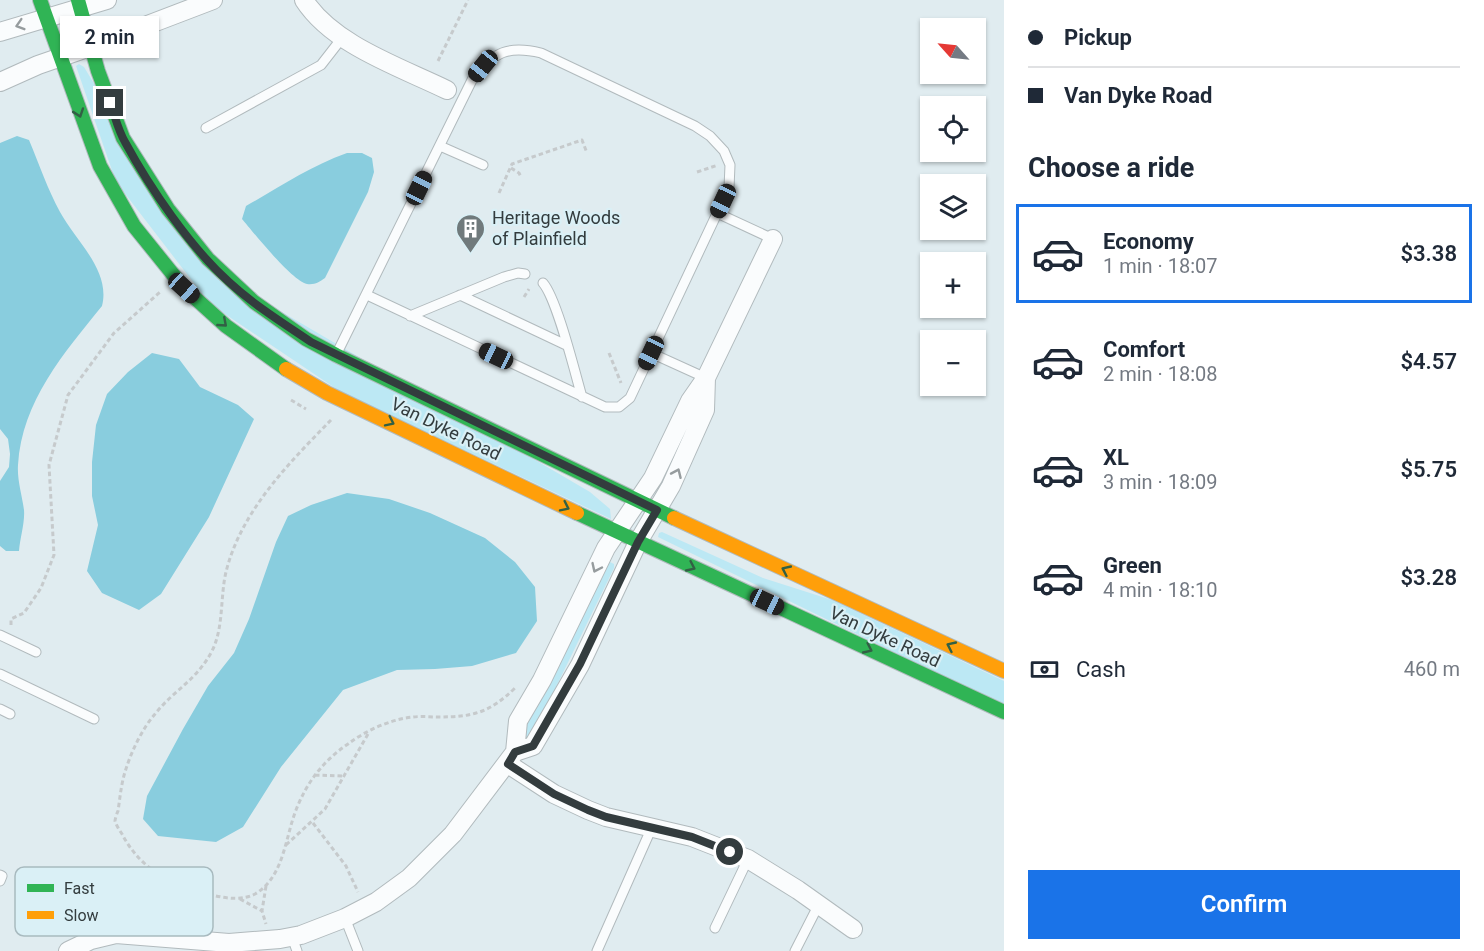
<!DOCTYPE html>
<html lang="en">
<head>
<meta charset="utf-8">
<style>
	:root { --surface:#fff; --page:#f6f6f7; --text:#1f2937; --muted:#747a83; --line:#e0e1e3; --accent:#1a73e8 }
	body { margin:0; font-family:Roboto,sans-serif; background:var(--page); color:var(--text); height:100vh; display:flex; flex-direction:column; font-size:22px; white-space:nowrap }
	* { box-sizing:border-box; margin:0 }
	p { font-size:20px; color:var(--muted) }
	.icon { flex:none; width:33px; height:33px; fill:none; stroke:currentColor; stroke-width:2; stroke-linecap:round; stroke-linejoin:round }
	.map { position:relative; flex:1; overflow:hidden }
	.side { display:flex; flex-direction:column; background:var(--surface); width:480px }
	.side>* { flex:none }
	.hud { display:grid; align-content:center; height:132px; padding:0 24px; background:var(--surface) }
	.needle { width:39px; rotate:297deg }
	.controls { position:absolute; left:920px; top:18px; display:grid; gap:12px }
	.controls a { display:grid; place-items:center; width:66px; height:66px; border-radius:0px; background:var(--surface); box-shadow:0 2px 4px #0004; font-size:30px }
	.end { position:absolute; width:27px; height:27px; margin:-14px; border:8px solid #333c3e; background:#fff; box-shadow:0 0 0 3px #fff }
	.from { border-radius:50% }
	.bubble { position:absolute; height:42px; border-radius:0px; background:var(--surface); box-shadow:0 2px 4px #0004; font-size:20px; font-weight:600; line-height:42px; text-align:center }
	.car { position:absolute; width:18px; height:36px; margin:-18px -9px; border-radius:8px; box-shadow:0 0 4px 2px #0007; background:linear-gradient(#222 24%,#8ab4d8 0 40%,#222 0 76%,#8ab4d8 0 86%,#222 0) }
	.hud b { display:flex; align-items:center; gap:21px; height:57px; font-size:22px }
	.hud b+b { border-top:2px solid var(--line) }
	.hud i { width:15px; height:15px; background:var(--text) }
	ul { padding:0; list-style:none }
	li { display:flex; align-items:center; gap:18px; height:99px; margin:0 12px 9px; padding:0 12px; border:3px solid transparent; border-radius:0px }
	li div { flex:1 }
	li b { display:block; font-size:22px }
	li em { font-style:normal; font-weight:600 }
	li.current { border-color:var(--accent) }
	li>.icon { width:54px; height:54px; stroke-width:1.5 }
	h2 { padding:0 24px; font-size:27px; line-height:72px }
	.pay { display:flex; align-items:center; gap:15px; height:66px; padding:0 24px; font-size:22px }
	.pay p { margin-inline-start:auto }
	.button { display:flex; gap:12px; margin-top:auto; padding:12px 24px }
	.button a { flex:1; height:69px; border-radius:0px; background:var(--accent); color:#fff; font-size:24px; font-weight:600; line-height:69px; text-align:center }
	main { display:flex; flex:1; min-height:0 }
	.map>svg:first-child { display:block }
	.green { fill:#bce8f4 }
	.water { fill:#89cdde }
	.lines { fill:none; stroke-linecap:round; stroke-linejoin:round }
	.lane-casing { stroke:#b1babd; stroke-width:11 }
	.street-casing { stroke:#b1babd; stroke-width:20 }
	.fast-casing { stroke:#b1babd; stroke-width:16 }
	.slow-casing { stroke:#b1babd; stroke-width:16 }
	.path { stroke:#c6cacc; stroke-width:3; stroke-dasharray:4.5 3; stroke-linecap:butt }
	.lane { stroke:#fafcfd; stroke-width:9 }
	.street { stroke:#fafcfd; stroke-width:18 }
	.fast { stroke:#30b455; stroke-width:14 }
	.slow { stroke:#ff9f0a; stroke-width:14 }
	.oneway { stroke:#969c9e }
	.oneway2 { stroke:#326045 }
	.route { stroke:#333c3e; stroke-width:8 }
	.labels { text-anchor:middle; stroke-width:4.5; stroke-linejoin:round; paint-order:stroke }
	.poi-label { font-size:18px; fill:#333c3e; stroke:#daf0f6; text-anchor:start }
	.street-label { font-size:18px; fill:#333c3e; stroke:#daf0f6 }
	.key { fill:#daf0f6; stroke:#a8babf; stroke-width:1.5 }
	.key-label { font-size:16px; fill:#333c3e }
</style>
</head>
<body>
<main>
<div class="map">
<svg width="1004" height="951" viewBox="0 0 1004 951">
	<rect width="100%" height="100%" fill="#e0ecf0"/>
	<path class="green" d="M79,64l5,3 121,200 385,225 20,17 1,10 -270,-127 -131,-88 -94,-122 -40,-116z
		M662,532l101,46 69,22 172,81v25l-346,-169 1,-4z
		M610,562l4,2v4l-77,158 -11,16 -2,-12 26,-48 57,-118z"/>
	<path class="water" d="M17,136l12,4c10,24 19,50 31,72 16,29 51,59 42,94 -38,47 -80,95 -84,159 -1,15 4,30 6,45 1,13 -4,28 -5,41h-13l-6,-5v-65l9,-14 1,-13 -2,-15 -8,-10v-286z
		M347,153h15l10,5 2,14 -6,20 -43,86c-6,4 -10,7 -18,6 -16,-4 -53,-51 -65,-65l4,-13c34,-19 64,-40 101,-53z
		M152,353l27,6 21,28 38,18 16,14 -45,98 -48,77 -22,16 -37,-17 -15,-22 11,-46 -6,-29v-34l4,-37 11,-31 21,-22z
		M347,493l42,6 41,14 55,25 30,24 20,25 2,34 -21,32 -44,13 -37,3 -38,1 -54,20 -62,77 -38,60 -27,15 -58,-6 -15,-17 4,-23 36,-67 25,-43 26,-33 15,-34 27,-77 12,-26 23,-11z"/>
	<g class="lines">
		<defs>
			<path id="lane" d="M206,128l115,-63 21,-27
				M440,146l43,19
				M717,213l56,26
				M543,283c14,16 32,90 39,114
				M460,295l106,50
				M410,316l94,-39 14,-4 7,1
				M337,353l136,-275c21,-26 35,-33 68,-25l154,73 15,10 14,15 6,14 -1,23 -99,210 -11,9h-14l-238,-112
				M651,353l55,25
				M0,635l36,17
				M0,674l94,45
				M0,709l10,5
				M0,875l2,1 -2,5
				M345,918l13,33
				M715,928l33,-69
				M292,937l5,14
				M597,951l55,-124
				M795,951l23,-45"/>
			<path id="street" d="M304,0c29,45 96,67 143,90
				M0,32l107,-32
				M0,82l38,-17 52,-18 123,-47
				M515,752l18,-6 47,-81 58,-123 33,-56 34,-76 1,-32
				M508,764l46,30 34,16 18,7 86,20 56,22 50,31 55,39
				M68,951l23,-11 25,-6 113,9 51,-4 21,-4 44,-17 31,-16 33,-24 44,-44 62,-82 3,-31 24,-41 64,-132 47,-70 37,-77 16,-23 67,-139"/>
			<path id="fast" d="M40,0l60,166 34,60 50,62 42,38 60,43
				M78,0l20,71 25,67 45,71 40,50 46,43 52,37 30,16 338,163
				M577,513l427,199"/>
			<path id="slow" d="M286,369l41,24 250,120
				M674,518l330,153"/>
		</defs>
		<use href="#lane" class="lane-casing"/>
		<use href="#street" class="street-casing"/>
		<use href="#fast" class="fast-casing"/>
		<use href="#slow" class="slow-casing"/>
		<path class="path" d="M438,61l30,-61
			M511,168l8,5 2,4
			M697,172l21,-7
			M499,193l13,-29 70,-24 5,13
			M524,297l5,-8
			M609,353l12,30
			M291,400l15,9
			M331,420c-42,43 -90,91 -105,152 -6,25 -2,55 -14,79 -16,30 -38,39 -57,63 -13,15 -24,38 -30,58 -4,13 -5,26 -7,39 -1,2 -3,8 -3,10 1,4 5,10 7,13 11,21 28,38 50,47 22,9 61,25 83,13 29,-17 30,-56 41,-84 11,-28 27,-49 52,-66 17,-13 43,-25 65,-27 8,-1 17,0 25,0 35,0 51,-4 77,-29
			M11,625v-6l13,-6 17,-25 13,-33 -5,-90 19,-70 46,-62 46,-41
			M315,775l28,1
			M313,823l33,43 12,26
			M286,845l39,-36 43,-75
			M266,886l-4,25 4,13
			M240,899l22,12"/>
		<use href="#lane" class="lane"/>
		<use href="#street" class="street"/>
		<use href="#fast" class="fast"/>
		<use href="#slow" class="slow"/>
	</g>
	<defs><path id="oneway-chevron" d="M-2-3.5L2.5 0L-2 3.5" fill="none" stroke-width="1.6" stroke-linecap="round" stroke-linejoin="round" transform="scale(1.5)"/></defs>
	<g class="oneway">
		<use href="#oneway-chevron" transform="translate(20 25) rotate(163)"/>
		<use href="#oneway-chevron" transform="translate(677 473) rotate(-66)"/>
		<use href="#oneway-chevron" transform="translate(596 568) rotate(115)"/>
	</g>
	<g class="oneway2">
		<use href="#oneway-chevron" transform="translate(79 113) rotate(71)"/>
		<use href="#oneway-chevron" transform="translate(223 323) rotate(41)"/>
		<use href="#oneway-chevron" transform="translate(390 422) rotate(26)"/>
		<use href="#oneway-chevron" transform="translate(565 507) rotate(26)"/>
		<use href="#oneway-chevron" transform="translate(691 567) rotate(25)"/>
		<use href="#oneway-chevron" transform="translate(786 570) rotate(-155)"/>
		<use href="#oneway-chevron" transform="translate(951 646) rotate(-155)"/>
		<use href="#oneway-chevron" transform="translate(868 649) rotate(25)"/>
	</g>
	<g class="lines">
		<path class="route" d="M110,103c5,13 8,27 15,39 25,46 65,105 104,140 25,23 54,41 82,60l346,168 -19,32 -58,122 -47,82 -18,6 -7,12 46,30 34,16 18,7 86,20 38,15"/>
	</g>
	<defs>
		<symbol id="building-pin" viewBox="-11 -11 22 30"><path d="M0 17L-7.5 6A9.5 9.5 0 1 1 7.5 6Z" fill="#707a7c" stroke="#daf0f6"/><path d="M-4-6H4V6H1V3H-1V6H-4ZM-2.5-4.3h1.7v1.8h-1.7ZM.8-4.3h1.7v1.8H.8ZM-2.5-1h1.7V.8h-1.7ZM.8-1h1.7V.8H.8Z" fill="#fff"/></symbol>
	</defs>
	<g fill-rule="evenodd">
		<use href="#building-pin" x="454" y="212" width="33" height="45"/>
	</g>
	<g class="labels">
		<g class="poi-label">
			<text x="492" y="224">Heritage Woods<tspan x="492" dy="21">of Plainfield</tspan></text>
		</g>
		<g class="street-label">
			<text transform="translate(446 429) rotate(26)" y="6">Van Dyke Road</text>
			<text transform="translate(885 637) rotate(25)" y="6">Van Dyke Road</text>
		</g>
	</g>
	<rect x="15" y="867" width="198" height="69" rx="9" class="key"/>
	<rect x="27" y="884" width="27" height="8" fill="#30b455"/>
	<rect x="27" y="911" width="27" height="8" fill="#ff9f0a"/>
	<g class="key-label">
		<text x="64" y="894">Fast</text>
		<text x="64" y="921">Slow</text>
	</g>
</svg>
<div class="controls">
<a><svg class="needle" viewBox="-14 -14 28 28"><path d="M0-13l5 13h-10z" fill="#e53935"/><path d="M0 13l5-13h-10z" fill="#747a83"/></svg></a>
<a><svg class="icon" aria-label="locate" viewBox="0 0 24 24"><circle cx="12" cy="12" r="6"/><path d="M12 2v4M12 18v4M2 12h4M18 12h4"/></svg></a>
<a><svg class="icon" aria-label="layers" viewBox="0 0 24 24"><path d="M12 4l9 5-9 5-9-5zM3 14l9 5 9-5"/></svg></a>
<a>+</a>
<a>−</a>
</div>
<i class="end from" style="left:730px;top:852px"></i>
<i class="end" style="left:110px;top:103px"></i>
<div class="bubble" style="left:60px;top:16px;width:99px">2 min</div>
<i class="car" style="left:483px;top:66px;rotate:219deg"></i>
<i class="car" style="left:419px;top:188px;rotate:26deg"></i>
<i class="car" style="left:723px;top:201px;rotate:205deg"></i>
<i class="car" style="left:184px;top:288px;rotate:132deg"></i>
<i class="car" style="left:651px;top:353px;rotate:205deg"></i>
<i class="car" style="left:496px;top:356px;rotate:295deg"></i>
<i class="car" style="left:767px;top:602px;rotate:115deg"></i>
</div>
<section class="side">
<div class="hud">
<b><i class="from"></i>Pickup</b>
<b><i></i>Van Dyke Road</b>
</div>
<h2>Choose a ride</h2>
<ul>
<li class="current"><svg class="icon" aria-label="car" viewBox="0 0 24 24"><path d="M5 17H2v-5l4-1 3-4h7l3 4 3 1v5h-3M9 17h6M6 11h13"/><circle cx="7" cy="17" r="2"/><circle cx="17" cy="17" r="2"/></svg><div><b>Economy</b><p>1 min · 18:07</p></div><em>$3.38</em></li>
<li><svg class="icon" aria-label="car" viewBox="0 0 24 24"><path d="M5 17H2v-5l4-1 3-4h7l3 4 3 1v5h-3M9 17h6M6 11h13"/><circle cx="7" cy="17" r="2"/><circle cx="17" cy="17" r="2"/></svg><div><b>Comfort</b><p>2 min · 18:08</p></div><em>$4.57</em></li>
<li><svg class="icon" aria-label="car" viewBox="0 0 24 24"><path d="M5 17H2v-5l4-1 3-4h7l3 4 3 1v5h-3M9 17h6M6 11h13"/><circle cx="7" cy="17" r="2"/><circle cx="17" cy="17" r="2"/></svg><div><b>XL</b><p>3 min · 18:09</p></div><em>$5.75</em></li>
<li><svg class="icon" aria-label="car" viewBox="0 0 24 24"><path d="M5 17H2v-5l4-1 3-4h7l3 4 3 1v5h-3M9 17h6M6 11h13"/><circle cx="7" cy="17" r="2"/><circle cx="17" cy="17" r="2"/></svg><div><b>Green</b><p>4 min · 18:10</p></div><em>$3.28</em></li>
</ul>
<div class="pay"><svg class="icon" aria-label="cash" viewBox="0 0 24 24"><path d="M3 7h18v10H3z"/><circle cx="12" cy="12" r="2"/></svg>Cash<p>460 m</p></div>
<div class="button"><a>Confirm</a></div>
</section>
</main>
</body>
</html>
